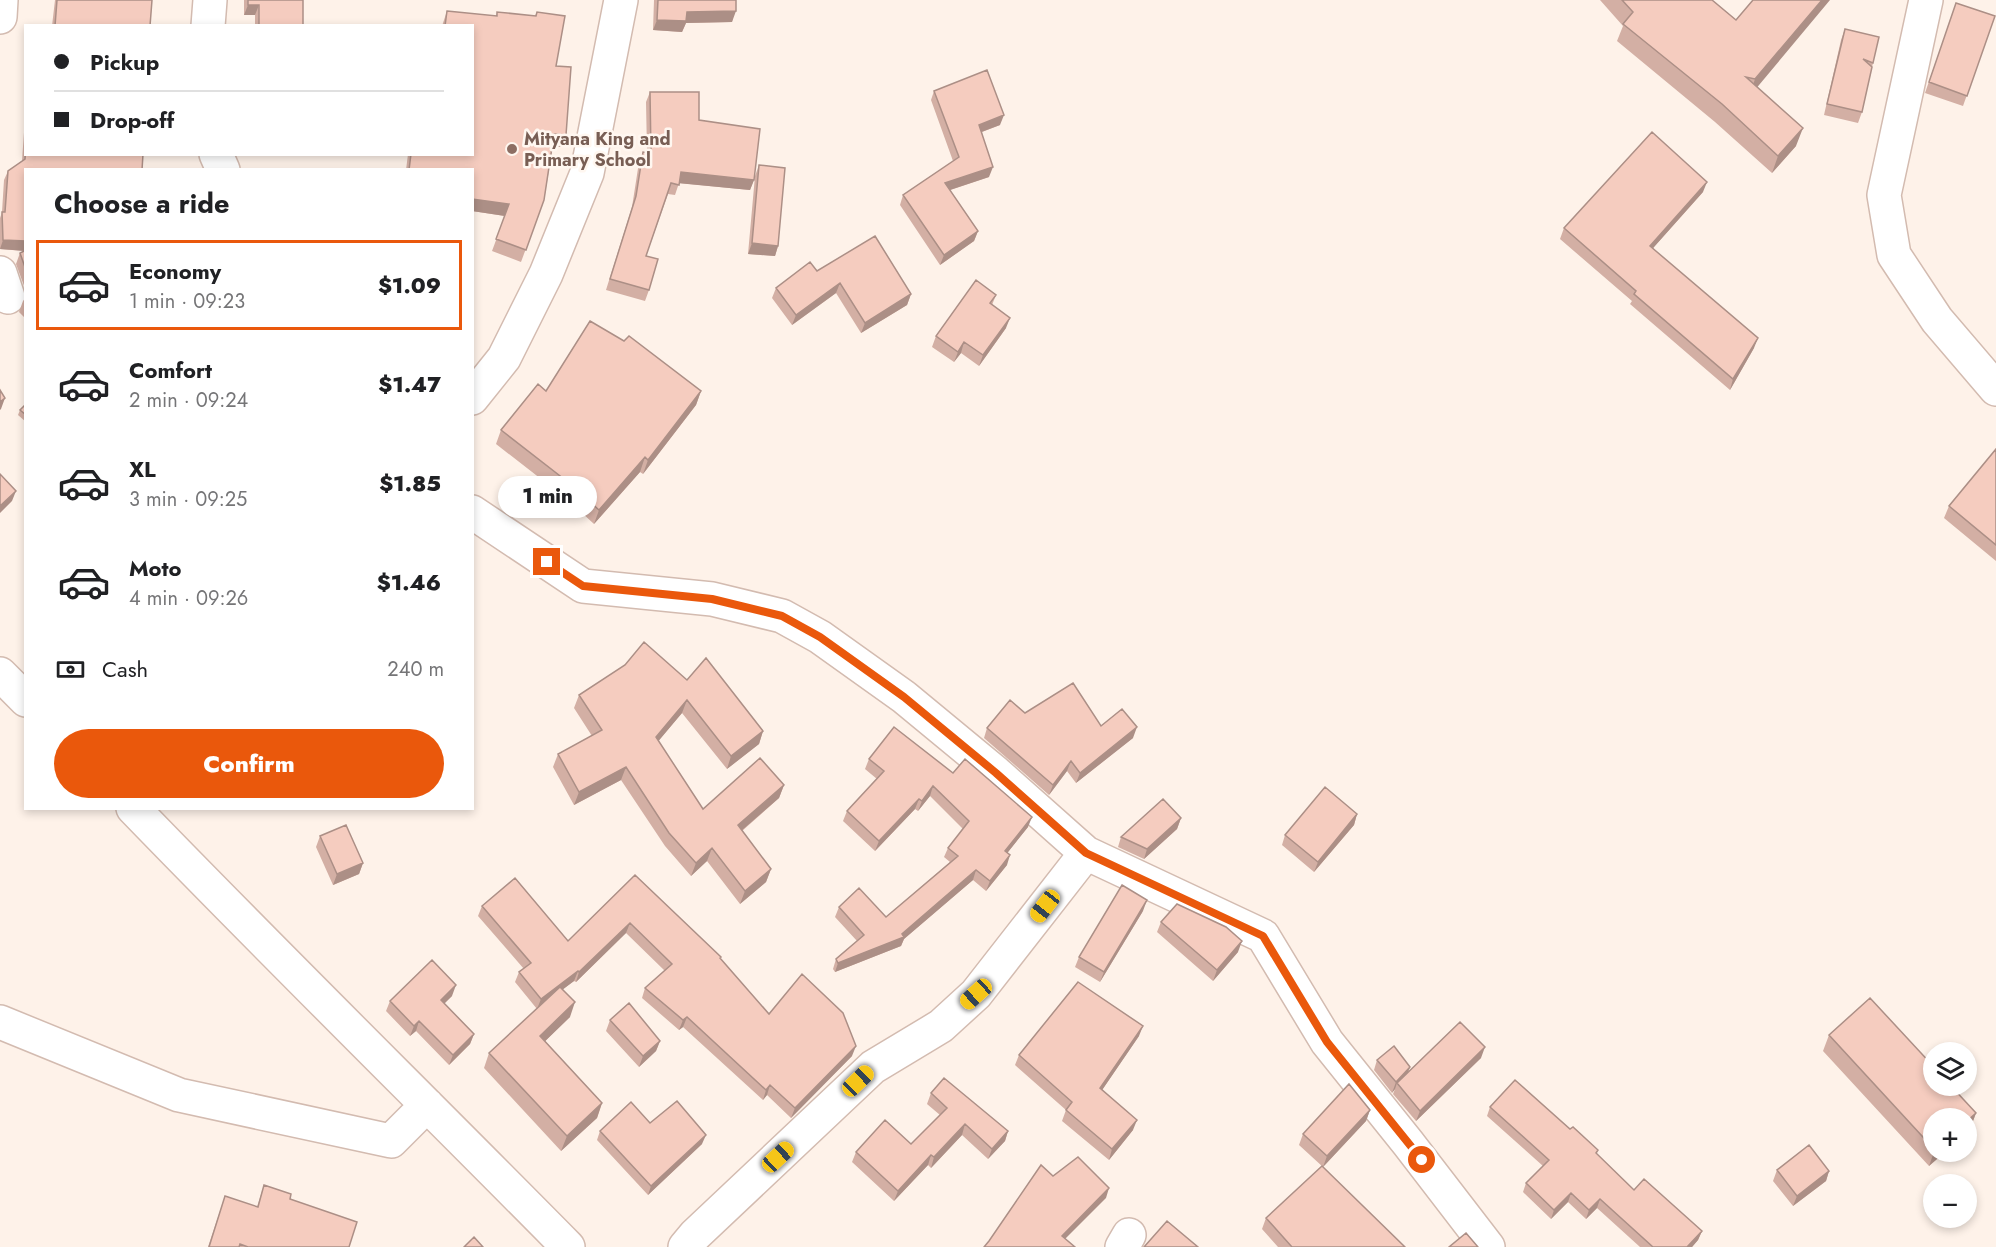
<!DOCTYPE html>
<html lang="en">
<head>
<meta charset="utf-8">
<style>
	:root { --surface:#fff; --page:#f6f6f6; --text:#202124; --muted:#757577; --line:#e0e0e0; --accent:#ea580c }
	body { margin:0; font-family:Jost,sans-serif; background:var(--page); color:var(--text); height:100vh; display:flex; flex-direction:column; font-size:22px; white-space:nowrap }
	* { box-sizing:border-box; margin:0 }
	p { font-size:20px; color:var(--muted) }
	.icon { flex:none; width:33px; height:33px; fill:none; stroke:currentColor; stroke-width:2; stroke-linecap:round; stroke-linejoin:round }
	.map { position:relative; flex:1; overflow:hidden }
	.side { position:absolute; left:24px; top:168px; width:450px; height:642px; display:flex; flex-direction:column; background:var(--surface); border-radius:0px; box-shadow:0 3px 9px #0003 }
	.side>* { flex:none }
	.guide { position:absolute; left:24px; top:24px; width:450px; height:132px; border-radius:0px; box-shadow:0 3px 9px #0003; display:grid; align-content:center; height:132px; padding:0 30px; background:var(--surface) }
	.buttons { position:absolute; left:1923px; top:1042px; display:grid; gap:12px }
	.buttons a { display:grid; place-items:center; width:54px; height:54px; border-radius:50%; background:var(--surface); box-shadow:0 3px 9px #0003; font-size:30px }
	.end { position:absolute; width:27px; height:27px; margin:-14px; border:8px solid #ea580c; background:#fff; box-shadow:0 0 0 3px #fff }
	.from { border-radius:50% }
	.bubble { position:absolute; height:42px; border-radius:21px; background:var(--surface); box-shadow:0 3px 9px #0003; font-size:20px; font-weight:800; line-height:42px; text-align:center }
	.car { position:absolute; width:18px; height:36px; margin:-18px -9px; border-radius:8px; box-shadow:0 0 4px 2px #0007; background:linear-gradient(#f5c518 24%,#345 0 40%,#f5c518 0 76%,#345 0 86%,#f5c518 0) }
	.guide b { display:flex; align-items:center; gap:21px; height:57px; font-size:22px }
	.guide b+b { border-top:2px solid var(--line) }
	.guide i { width:15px; height:15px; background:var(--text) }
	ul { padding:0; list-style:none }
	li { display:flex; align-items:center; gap:18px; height:90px; margin:0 12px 9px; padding:0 18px; border:3px solid transparent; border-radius:0px }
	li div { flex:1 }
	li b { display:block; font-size:22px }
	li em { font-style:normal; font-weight:800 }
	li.selected { border-color:var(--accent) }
	li>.icon { width:54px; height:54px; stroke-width:1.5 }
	h2 { padding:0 30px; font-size:27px; line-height:72px }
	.pay { display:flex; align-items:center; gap:15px; height:66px; padding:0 30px; font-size:22px }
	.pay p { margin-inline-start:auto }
	.cta { display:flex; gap:12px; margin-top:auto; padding:12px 30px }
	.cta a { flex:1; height:69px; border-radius:36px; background:var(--accent); color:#fff; font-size:24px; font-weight:800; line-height:69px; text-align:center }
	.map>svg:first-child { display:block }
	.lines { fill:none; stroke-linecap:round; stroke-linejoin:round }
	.minor-casing { stroke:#d3bbb0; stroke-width:36 }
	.minor { stroke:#fff; stroke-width:33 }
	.wall { fill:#d3afa4 }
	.shaded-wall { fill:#ac8f86 }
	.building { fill:#f5ccbf; stroke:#ac8f86; stroke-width:1.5 }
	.route { stroke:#ea580c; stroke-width:8 }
	.education-dot { fill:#8d6e63; stroke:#fff7f0; stroke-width:2 }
	.labels { text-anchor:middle; stroke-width:5; stroke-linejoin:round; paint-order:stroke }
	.education-label { font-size:18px; font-weight:bold; fill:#785e54; stroke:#fff7f0; text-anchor:start }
</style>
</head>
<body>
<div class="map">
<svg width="1996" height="1247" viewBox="0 0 1996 1247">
	<rect width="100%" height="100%" fill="#fef2e9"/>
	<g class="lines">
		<defs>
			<path id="minor" d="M1926,0l-42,195 10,60 43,65 59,69
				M0,17l1,-17
				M208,26l2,-26
				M216,154l7,16
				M0,273l8,24
				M472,398l32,-40 42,-84 41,-101 34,-173
				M472,512l111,74 129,13 70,17 38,21 84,60 92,76 90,80
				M0,674l26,26
				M133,808c143,148 290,292 435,439
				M0,1022l179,73 212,46 36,-36
				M685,1247l10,-12 178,-168 68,-41 35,-32 110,-141 177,83 64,106 81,101 80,104
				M1122,1247l7,-12"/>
		</defs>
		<use href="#minor" class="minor-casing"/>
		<use href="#minor" class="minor"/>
	</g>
	<path class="wall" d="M55,0h97l-2,26h-98z
		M244,0h59v26h-48v-11h-11z
		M654,0h82l-4,22 -46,1 -4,9 -29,-2z
		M1600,0h112l24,20 17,-20 4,87 39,59 -24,27 -57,-51 -98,-81 6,-15z
		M1956,3l39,13 -32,90 -38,-13z
		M447,11l49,5 1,-4 38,4 2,-4 19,54 6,81 -9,-1 -9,54 -23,62 -29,-11 13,-35 -33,-5v-41h-66l2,-16h64v-128h-30z
		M1845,29l28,34 -11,49 -4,11 -34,-8 17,-75z
		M934,91l66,34 -18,7 7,45 -39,13 28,41 -4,10 -34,24 -40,-60 3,-10 50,-34 -22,-61z
		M650,92l49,28 55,60 -4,10 -71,-7 -4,12 -7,-1 -22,62 3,34 -4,11 -39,-11 26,-83 7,-45 4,-10h4l-1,-50z
		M26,104v187l-10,-27 4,-11 4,-2 -24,-2v-31l2,-6 2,-32 4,-9 14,-10z
		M759,165l19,81 -3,10 -27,-2 7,-78z
		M1703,192l-50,56 101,100 -24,42 -100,-86 2,-3 -72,-62 4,-11z
		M817,271l94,23 -4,11 -46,28 -25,-40 -44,32 -20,-27 4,-10z
		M996,295l-4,10 14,23 -27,38 -18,-13 -7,9 -22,-15 4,-11z
		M26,297v22l-7,-7 4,-11z
		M546,391h155l-5,14 -53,69 -3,-2 -46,52 -26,-24 -72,-56 5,-14z
		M26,404v18l-8,-7 2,-5z
		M1996,449v112l-52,-43 5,-12z
		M687,680l76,51 -4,13 -32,25 -45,-56 -24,28 45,68 81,-24 -5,13 -37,33 29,38 -5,13 -26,22 -33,-43 -16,15 -26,-30 -44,-66 -47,25 -21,-38 5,-13 34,-18 -18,-28 5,-13z
		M1025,713l76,13 32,12 -57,45 -9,-12 -18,24 -65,-57 3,-10z
		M869,759l84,14 75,54 -21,26v12l-21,26 -13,-11 -69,59 -3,7 -66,26 -2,-3 3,-10 21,-18 -22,-24 4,-10 47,10 64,-55 -6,-5 4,-9 15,-19 -33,-33 -12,15 -3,-2 -40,42 -32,-30 4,-10 30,-32 -12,-10z
		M1357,814l-3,11 -40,47 -32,-27 3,-10z
		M1181,818l-4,11 -33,30 -26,-12 3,-10z
		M320,836l43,27 -4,11 -26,11 -17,-38z
		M635,875l85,84 49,55 83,42 -61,62 -24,-23 -4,5 -80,-73 -4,3 -37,-32 3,-10 20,-17 -39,-38 -50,49 -2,-1 -11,8 7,28 -25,24 57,62 -5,15 -36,33 -77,-83 5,-15 48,-44 -22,-27 4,-10 5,-3 -46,-53 4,-10 86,35z
		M1143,911l-43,71 -25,-15 4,-10z
		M1161,922l77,30 -25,29 -56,-49z
		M452,996l-8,7 30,31 -4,10 -21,21 -33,-34 -6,5 -24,-25 4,-10z
		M610,1020l50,21 -4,10 -17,16 -33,-36z
		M1829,1035l147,78 -6,16 -36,-10v33h11l-16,14 -106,-115z
		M1139,1036l-37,54 31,40 -24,30 -47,-39 4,-11 -51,-45 4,-10z
		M1481,1058l-65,63 -23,-27 2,-5 -3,4 -18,-23 3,-10 33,7 -2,6z
		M931,1093l77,38 -3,10 -17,18 -26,-24 -31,33 -3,-3 -34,36 -42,-39 4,-10 55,-8 29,-29 -13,-11z
		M1490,1107l107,47 37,36 68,41 -4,9 -6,7h-52l-43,-39 -11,11 -18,-17 -17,17 -28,-27 3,-9 17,-17 -56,-50z
		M1370,1110l-4,11 -43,46 -24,-22 4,-11z
		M650,1123l52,21 -54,51 -51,-55 3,-9z
		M1777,1170l52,1 -3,10 -33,25 -20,-25z
		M264,1185l26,14 59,48h-141l17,-51 32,11z
		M1266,1218l139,29h-127l-16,-18z"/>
	<path class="shaded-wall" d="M1822,0h8l-81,97 6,-18z
		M248,5h11l-4,10h-11z
		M736,11l-4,11 -46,1 -4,9 -29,-2 4,-10 30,-8z
		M1004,115l-4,10 -24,9 3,-9z
		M1803,128l-7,18 -24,27 6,-17z
		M554,134l12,1 -4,12 -12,-1z
		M993,167l-4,10 -48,16 4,-10z
		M681,172l73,8 -4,10 -73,-7z
		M1707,182l-4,10 -57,64 4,-10z
		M472,199l37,5 -4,12 -33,-5z
		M978,231l-4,10 -34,24 4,-10z
		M3,240l23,1v10l-26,-2z
		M752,243l26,3 -3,10 -27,-2z
		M840,283l-4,10 -44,32 4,-10z
		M911,294l-4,11 -46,28 4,-10z
		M1010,318l-4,10 -27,38 4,-11z
		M1758,338l-4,10 -24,42 3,-11z
		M964,342l-3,11 -7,9 4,-10z
		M701,391l-5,14 -53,69 5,-14z
		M5,398l-4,11 -1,1v-8z
		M645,457l-5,15 -46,52 5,-14z
		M16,491l-4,10 -12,12v-7z
		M687,700l-5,13 -31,37 5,-13z
		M1137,727l-4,11 -57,45 4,-10z
		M763,731l-4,13 -32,25 4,-13z
		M1071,761l-4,10 -18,24 4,-10z
		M626,767l-5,13 -47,25 5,-13z
		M784,785l-5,13 -46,40 5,-13z
		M933,786l-3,10 -12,15 4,-10z
		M919,799l-4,10 -40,42 4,-10z
		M1357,814l-3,11 -40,47 4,-10z
		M1032,817l-4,10 -27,34 4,-10z
		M1181,818l-4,11 -33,30 3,-10z
		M712,848l-5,13 -16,15 5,-13z
		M1010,855l-3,10 -21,26 4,-10z
		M363,863l-4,11 -26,11 4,-11z
		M771,869l-5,13 -26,22 5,-13z
		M976,870l-3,10 -69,59 -3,7 -66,26 3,-9 64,-29z
		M1147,900l-4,11 -43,71 4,-10z
		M630,923l-4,10 -50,49 3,-10z
		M1242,941l-4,11 -25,29 4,-11z
		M578,971l-4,10 -37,28 4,-10z
		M456,985l-4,11 -15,15 4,-11z
		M575,1002l-5,15 -35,34 5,-15z
		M687,1017l-4,10 -4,3 4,-10z
		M419,1021l-3,10 -6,5 4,-10z
		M1143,1026l-4,10 -43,63 4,-11z
		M474,1034l-4,10 -21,21 4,-10z
		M660,1041l-4,10 -17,16 4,-11z
		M856,1046l-4,10 -61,62 4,-10z
		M1485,1047l-4,11 -65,63 4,-10z
		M1410,1067l-4,10 -9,6 -2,6 -3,4 4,-11z
		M770,1085l-3,10 -4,5 3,-10z
		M602,1103l-5,15 -36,33 6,-15z
		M1370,1110l-4,11 -43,46 4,-11z
		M1976,1113l-6,16 -4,3v-10z
		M1137,1120l-4,10 -24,30 3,-11z
		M965,1124l-3,11 -31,33 3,-11z
		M1008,1131l-3,10 -17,18 4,-10z
		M706,1135l-4,9 -54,51 3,-9z
		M1934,1152h11l-16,14z
		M931,1155l-3,10 -34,36 4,-10z
		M1829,1171l-3,10 -33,25 4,-10z
		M1109,1188l-3,10 -47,47 3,-9z
		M1571,1193l-3,9 -17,17 3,-9z
		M1600,1199l-3,9 -11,11 3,-9z
		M1702,1231l-4,9 -6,7h-5z"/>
	<path class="building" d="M57,0h95l-2,26h-95z
		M248,0h55v26h-44v-21h-11z
		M658,0h78v11l-49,1 -1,9 -29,-1z
		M1622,0h90l24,20 17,-20h69l-67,79 -9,-2 57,51 -25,28 -56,-52 -99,-80 10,-12z
		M1956,3l39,13 -28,80 -38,-14z
		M447,11l50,5v-4l39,4 1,-4 28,4 -9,50 15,1 -5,68 -12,-1 -10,66 -18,50 -30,-11 13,-35 -37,-5v-29h-63l2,-16h61v-128h-27z
		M1845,29l34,8 -6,26 -10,-4 9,8 -10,45 -35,-8z
		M987,70l17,45 -25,10 14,42 -48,16 33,48 -34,24 -41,-60 56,-38 -25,-66z
		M650,92h49v28l61,9 -6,51 -73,-8 -2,13 -8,-2 -25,73 12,3 -9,31 -39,-11 26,-83 7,-44 8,1z
		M1652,132l55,50 -57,64 108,92 -25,41 -99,-85 2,-3 -72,-63z
		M26,146v8h117l-1,16h-116v71l-23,-1 -1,-28h3l3,-41 17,-12z
		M759,165l26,3 -7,78 -26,-3z
		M875,236l36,58 -46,29 -25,-40 -44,32 -20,-27 34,-26 7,9z
		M26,250v20l-6,-17z
		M976,280l20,15 -6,8 20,15 -27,37 -19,-13 -6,10 -22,-16z
		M590,321l34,20 5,-5 72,55 -53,69 -3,-3 -46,53 -26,-24 -72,-56 37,-46 8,7z
		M0,390l5,8 -5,4z
		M26,404v11l-6,-5z
		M1996,449v96l-47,-39z
		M0,474l16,17 -16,15z
		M644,642l43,38 19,-22 57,73 -32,25 -44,-56 -31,37 47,72 57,-51 24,27 -46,40 33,44 -26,22 -33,-43 -16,15 -27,-30 -43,-66 -47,25 -21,-38 44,-24 -23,-35 46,-30z
		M1073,683l28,43 21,-17 15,18 -57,46 -9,-12 -18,24 -66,-57 23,-28 15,13z
		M894,727l59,46 12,-14 67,58 -27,34 5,4 -20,26 -14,-11 -74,64 2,3 -66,26 -2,-4 28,-24 -25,-28 20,-19 27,29 72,-61 -10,-8 21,-27 -36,-35 -11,15 -3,-2 -40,42 -32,-30 37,-40 -15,-12z
		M1325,787l32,27 -39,48 -33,-27z
		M1163,799l18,19 -34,31 -26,-12z
		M346,825l17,38 -26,11 -17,-38z
		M635,875l86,82 -1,1 49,56 33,-40 41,39 13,33 -61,62 -25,-23 -4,5 -79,-73 -4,3 -38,-32 27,-24 -42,-41 -51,49 -1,-1 -37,28 -22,-27 12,-9 -49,-57 33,-28 53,63z
		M1122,885l25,15 -43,72 -25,-15z
		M1177,904l49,23 16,14 -25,29 -56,-48z
		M432,960l24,25 -15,15 33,34 -21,21 -34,-34 -5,5 -24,-25z
		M1078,982l65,44 -43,62 37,32 -25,29 -46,-39 6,-8 -53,-47z
		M560,987l15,15 -35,34 62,67 -35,33 -78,-83z
		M1870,998l64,69v19h17l25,27 -10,9v-3h-32v30l-105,-114z
		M629,1003l31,38 -17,15 -33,-36z
		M1460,1022l25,25 -65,64 -23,-28z
		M1394,1046l16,21 -14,15 -19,-22z
		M944,1078l64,53 -16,18 -27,-25 -31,33 -3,-2 -33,36 -42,-39 29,-32 26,24 36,-36 -16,-15z
		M1515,1080l55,49 3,-2 25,23 -2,3 38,37 10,-11 58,52 -15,16h-34l-53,-48 -11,11 -18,-17 -17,17 -28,-27 23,-23 -59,-53z
		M1349,1084l21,26 -43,46 -24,-22z
		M677,1101l29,34 -55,51 -51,-55 31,-29 19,21z
		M1809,1145l20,26 -32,25 -20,-26z
		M1078,1157l31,31 -47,48 13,11h-91l5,-6 52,-76 12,11z
		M1322,1166l83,81h-113l-26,-29z
		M264,1185l27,9 -1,5 67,23 -8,25h-101l-8,-3 -1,3h-30l16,-51 33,11z
		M1167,1221l31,26h-54z
		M1466,1233l12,14h-29z
		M474,1237l9,10h-19z"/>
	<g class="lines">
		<path class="route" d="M547,562l36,24 129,13 70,17 38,21 84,60 92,76 90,80 177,83 64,106 95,118"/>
	</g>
	<circle class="education-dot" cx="512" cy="149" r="6"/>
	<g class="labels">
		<g class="education-label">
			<text x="524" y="145">Mityana King and<tspan x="524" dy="21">Primary School</tspan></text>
		</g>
	</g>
</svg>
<div class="buttons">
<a><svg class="icon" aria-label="layers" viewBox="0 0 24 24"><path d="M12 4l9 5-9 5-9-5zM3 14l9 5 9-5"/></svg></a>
<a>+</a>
<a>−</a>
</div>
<i class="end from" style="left:1422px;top:1160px"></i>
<i class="end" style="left:547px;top:562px"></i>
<div class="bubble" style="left:498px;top:476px;width:99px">1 min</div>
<i class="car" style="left:1045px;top:906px;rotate:218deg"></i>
<i class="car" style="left:976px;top:994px;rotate:228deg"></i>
<i class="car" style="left:858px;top:1081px;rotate:46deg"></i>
<i class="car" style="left:778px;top:1157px;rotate:47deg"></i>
<div class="guide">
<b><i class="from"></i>Pickup</b>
<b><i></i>Drop-off</b>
</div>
<section class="side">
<h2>Choose a ride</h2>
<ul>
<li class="selected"><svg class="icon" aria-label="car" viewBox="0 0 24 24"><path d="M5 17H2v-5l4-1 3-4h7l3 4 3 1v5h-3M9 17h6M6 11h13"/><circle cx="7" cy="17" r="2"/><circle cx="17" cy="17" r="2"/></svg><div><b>Economy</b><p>1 min · 09:23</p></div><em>$1.09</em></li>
<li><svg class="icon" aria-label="car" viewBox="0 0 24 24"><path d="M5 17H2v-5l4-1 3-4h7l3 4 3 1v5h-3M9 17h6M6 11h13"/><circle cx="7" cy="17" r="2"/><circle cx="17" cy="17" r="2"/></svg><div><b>Comfort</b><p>2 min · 09:24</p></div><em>$1.47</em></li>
<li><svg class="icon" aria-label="car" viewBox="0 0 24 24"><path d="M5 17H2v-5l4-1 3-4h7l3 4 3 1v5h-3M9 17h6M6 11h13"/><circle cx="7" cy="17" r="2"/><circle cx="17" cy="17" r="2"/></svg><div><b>XL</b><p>3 min · 09:25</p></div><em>$1.85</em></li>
<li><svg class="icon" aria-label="car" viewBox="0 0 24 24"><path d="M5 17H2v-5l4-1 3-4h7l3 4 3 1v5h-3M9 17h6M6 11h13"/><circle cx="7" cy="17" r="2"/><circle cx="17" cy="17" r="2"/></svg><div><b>Moto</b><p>4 min · 09:26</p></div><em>$1.46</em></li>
</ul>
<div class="pay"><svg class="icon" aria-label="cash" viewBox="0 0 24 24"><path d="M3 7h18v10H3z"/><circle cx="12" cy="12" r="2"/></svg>Cash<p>240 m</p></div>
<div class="cta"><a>Confirm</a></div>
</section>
</div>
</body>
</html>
